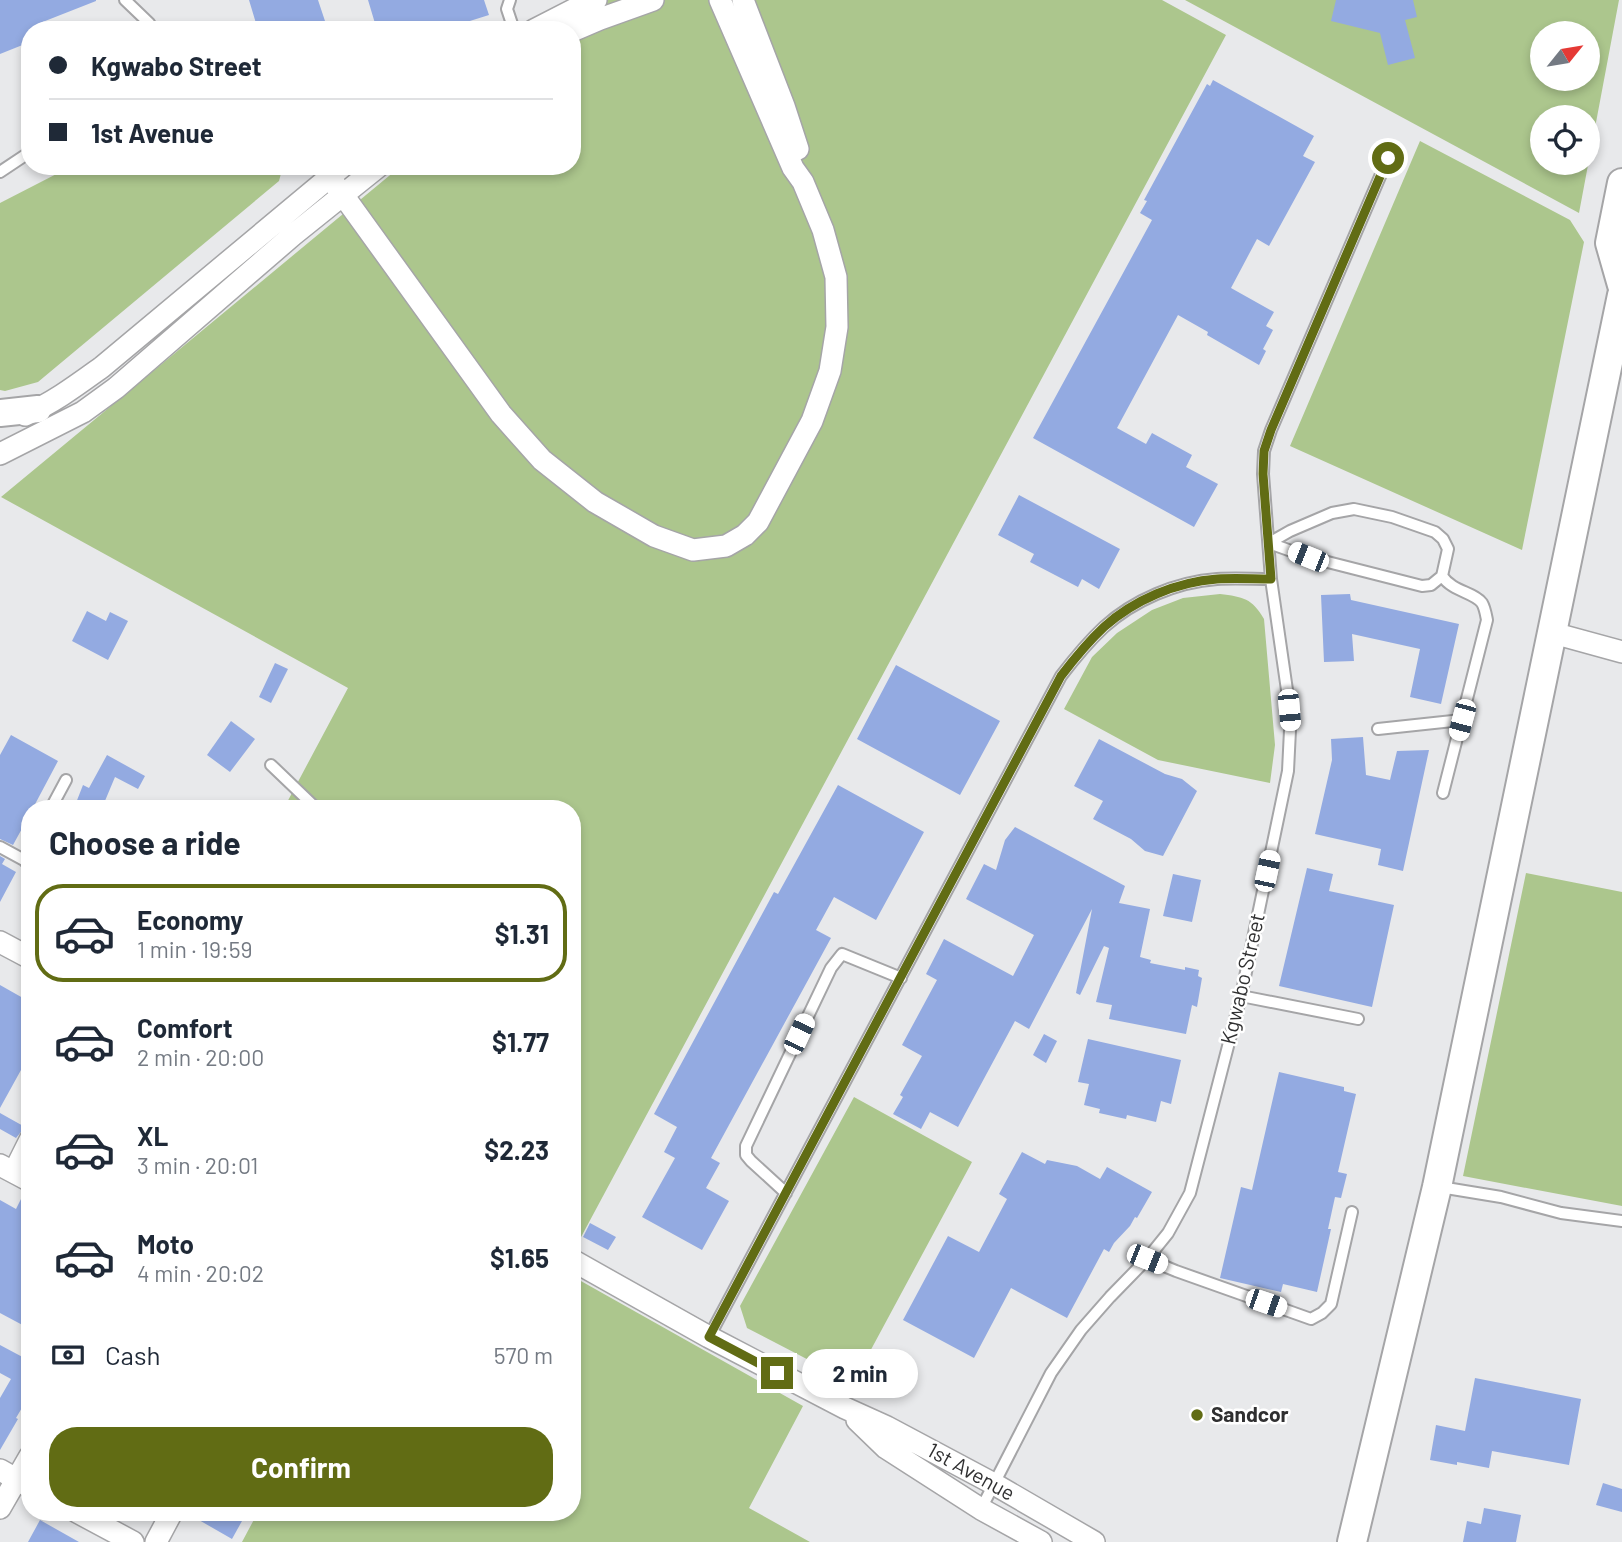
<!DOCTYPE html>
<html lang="en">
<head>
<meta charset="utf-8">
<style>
	:root { --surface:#fff; --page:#f2f2f3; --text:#1f2937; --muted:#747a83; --line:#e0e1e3; --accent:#616c14 }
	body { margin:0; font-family:Barlow,sans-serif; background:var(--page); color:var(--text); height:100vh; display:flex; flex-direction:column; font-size:26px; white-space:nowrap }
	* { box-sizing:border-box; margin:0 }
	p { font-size:23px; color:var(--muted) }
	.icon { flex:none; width:38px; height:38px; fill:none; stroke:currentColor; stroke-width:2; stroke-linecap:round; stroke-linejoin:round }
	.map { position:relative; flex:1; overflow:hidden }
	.side { position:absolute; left:21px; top:800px; width:560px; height:721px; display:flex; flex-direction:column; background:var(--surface); border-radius:28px; box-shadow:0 4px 10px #0003 }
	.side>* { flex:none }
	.banner { position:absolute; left:21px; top:21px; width:560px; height:154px; border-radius:28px; box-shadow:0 4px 10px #0003; display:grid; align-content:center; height:154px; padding:0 28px; background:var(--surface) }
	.needle { width:46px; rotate:60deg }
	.buttons { position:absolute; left:1530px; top:21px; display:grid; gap:14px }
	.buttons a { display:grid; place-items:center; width:70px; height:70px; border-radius:50%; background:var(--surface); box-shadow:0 4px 10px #0003; font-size:35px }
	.end { position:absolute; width:32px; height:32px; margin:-16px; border:9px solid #616c14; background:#fff; box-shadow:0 0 0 4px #fff }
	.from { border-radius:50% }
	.bubble { position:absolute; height:49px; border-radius:24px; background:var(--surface); box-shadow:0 4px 10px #0003; font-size:23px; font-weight:700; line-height:49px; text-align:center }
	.car { position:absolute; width:21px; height:42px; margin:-21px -10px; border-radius:9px; box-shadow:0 0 5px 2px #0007; background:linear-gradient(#fff 24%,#345 0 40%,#fff 0 76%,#345 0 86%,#fff 0) }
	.banner b { display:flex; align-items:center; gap:24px; height:66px; font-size:26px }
	.banner b+b { border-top:2px solid var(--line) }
	.banner i { width:18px; height:18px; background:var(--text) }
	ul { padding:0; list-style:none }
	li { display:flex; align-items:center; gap:21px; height:98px; margin:0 14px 10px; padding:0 14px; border:4px solid transparent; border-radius:28px }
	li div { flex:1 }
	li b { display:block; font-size:26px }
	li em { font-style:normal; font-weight:700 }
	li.on { border-color:var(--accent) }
	li>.icon { width:63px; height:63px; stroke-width:1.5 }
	h2 { padding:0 28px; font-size:32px; line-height:84px }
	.pay { display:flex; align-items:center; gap:18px; height:77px; padding:0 28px; font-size:26px }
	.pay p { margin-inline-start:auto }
	.primary-button { display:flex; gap:14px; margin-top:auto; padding:14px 28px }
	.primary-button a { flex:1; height:80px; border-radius:28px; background:var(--accent); color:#fff; font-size:28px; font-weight:700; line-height:80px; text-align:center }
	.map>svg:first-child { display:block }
	.green { fill:#acc68d; fill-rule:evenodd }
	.building { fill:#93aae1 }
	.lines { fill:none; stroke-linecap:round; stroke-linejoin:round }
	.service-casing { stroke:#a5a5a7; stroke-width:14 }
	.minor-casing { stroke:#a5a5a7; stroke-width:24 }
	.tertiary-casing { stroke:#a5a5a7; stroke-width:30 }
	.secondary-casing { stroke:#a5a5a7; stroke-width:32 }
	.service { stroke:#fff; stroke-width:10 }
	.minor { stroke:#fff; stroke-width:21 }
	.tertiary { stroke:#fff; stroke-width:26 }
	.secondary { stroke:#fff; stroke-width:28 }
	.route { stroke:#616c14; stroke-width:9 }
	.poi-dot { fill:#616c14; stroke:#fff; stroke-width:2.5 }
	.labels { text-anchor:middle; stroke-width:5; stroke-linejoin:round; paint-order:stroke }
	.street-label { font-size:21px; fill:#303031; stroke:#fff }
	.poi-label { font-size:21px; font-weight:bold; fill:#303031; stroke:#fff; text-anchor:start }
</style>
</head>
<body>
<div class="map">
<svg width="1622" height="1542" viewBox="0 0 1622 1542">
	<rect width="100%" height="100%" fill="#e8e9eb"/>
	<path class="green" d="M603,0h559l64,35 -646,1204 -8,-4v-427h-288l64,-120 -347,-191 400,-331h171v-136z
		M1185,0h434l-40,213zM1542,33h45v46h-45zM1542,117h45v46h-45z
		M1420,141l150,79 14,22 -62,308 -232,-104z
		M72,166h211l-4,15 -241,201 -33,9 -5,-1v-187z
		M1220,594c23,3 32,4 44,25l11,126 -5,38 -112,-23 -94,-51 28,-52 25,-24 35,-23 31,-12z
		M1526,873l96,19v314l-159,-30z
		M854,1097l118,65 -119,221 -106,-55 -7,-22z
		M572,1276l231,130 -54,102 61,34h-568l16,-30h314z"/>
	<path class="building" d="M0,0h96v1l-56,22 3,7h-13v12l-30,12z
		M249,0h69l10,30h-70z
		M368,0h116l5,15 -48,15h-64z
		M1336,0h77l4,17 -12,3 10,38 -27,7 -8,-32 -49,-12z
		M1213,80l101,56 -11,20 12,6 -46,84 -12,-7 -26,49 43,24 -8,14 7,4 -10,19 3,2 -7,14 -52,-30 1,-3 -30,-17 -61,113 29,16 6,-11 40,22 -6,12 32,17 -24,43 -161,-89 119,-218 -12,-7 7,-12 -3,-1 63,-116 3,2z
		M1019,495l101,54 -21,40 -17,-10 -4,8 -48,-25 4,-8 -36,-19z
		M1350,594l1,6 108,24 -18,80 -31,-7 10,-48 -68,-15 2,27 -30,1 -3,-67z
		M87,611l19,10 4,-9 18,9 -20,39 -36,-19z
		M275,663l13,6 -17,34 -12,-6z
		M896,665l104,56 -40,74 -103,-56z
		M231,721l24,18 -25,33 -23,-17z
		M11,735l47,26 -25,47h-3v6l-17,31 -13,-6v-84z
		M1363,737l3,38 24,5 7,-29 32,-1 -26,121 -25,-6 3,-16 -66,-15 17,-74 -1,-21z
		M1099,739l66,35 17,5 15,12 -34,65 -18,-5 -14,-12 -38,-20 10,-18 -29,-15z
		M107,755l38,21 -7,13 -23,-12 -13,31h-28l9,-23 6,3z
		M838,785l86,47 -48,88 -42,-23 -18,33 15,8 -120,220 9,5 -14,25 23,13 -27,49 -60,-33 33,-59 -11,-6 13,-25 -23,-13 120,-222 4,2z
		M1015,827l110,59 -6,17 31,6 -10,48 11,3 -1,3 35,7v-3l14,3 -1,6 4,2 -5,29 -5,-2 -6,29 -77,-15 3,-14 -16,-3 13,-54 -5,-2 -24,49 -4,-2 16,-84 -63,120 -14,-8 -57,106 -28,-15 -9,17 -28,-15 10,-17 -3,-2 22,-39 -20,-11 35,-65 -11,-6 18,-35 69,37 21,-41 -68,-36 18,-35 12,6 9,-30z
		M0,856l5,3 -3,5 14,8 -16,30z
		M1307,868l26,6 -4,17 65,14 -22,102 -93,-21z
		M1173,874l28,6 -9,42 -29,-6z
		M0,985l30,17v73l-9,-5 -21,38z
		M1044,1034l13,7 -11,22 -13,-8z
		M1088,1039l93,21 -10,44 -10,-3 -5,21 -29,-7 -1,4 -27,-6 1,-4 -16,-4 5,-21 -11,-2z
		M1279,1072l65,15v4l12,3 -18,78 9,2 -6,24 -6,-1 -7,32h3l-14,63 -34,-8 -2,8 -61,-14 21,-91 11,3z
		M0,1113l25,14 -9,11 -16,-9z
		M1022,1152l23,12 2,-4 30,6 23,13 7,-12 45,25 -15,26 -2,-1 -5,9 -16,17 -5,9 -5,-3 -37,69 -56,-30 -37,70 -71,-38 45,-84 31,16 28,-53 -8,-5z
		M24,1193l6,1v135l-30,-16v-113l16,9z
		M590,1223l26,14 -8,13 -25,-13z
		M0,1345l30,16v33l-14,24 2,1 -18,31v-52l11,-19 -11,-6z
		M1475,1378l106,21 -12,66 -77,-14 -3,17 -32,-6v3l-27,-5 6,-35 29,6z
		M1603,1483l19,6v23l-26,-7z
		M1484,1508l37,7 -5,27h-53l4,-21 14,3z
		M185,1512h62l-15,27z
		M40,1520l39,22h-51z"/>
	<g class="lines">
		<defs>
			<path id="service" d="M125,0l24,23 4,7
				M510,0l-3,9 7,21
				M0,172l30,-20
				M1354,509l38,8 43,15 8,7 5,10 -6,27 -11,9 -9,1 -114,-29 -39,-14 21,-12 42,-18z
				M1442,576c11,16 32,16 40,27 3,5 4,12 5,17l-44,173
				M1378,729l84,-9
				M271,765l45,43
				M51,808l15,-28
				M0,847l24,13 6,7
				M1241,996l117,23
				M1440,1187l61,10 60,16 61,8
				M786,1193l-35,-32 -5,-6v-9l85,-178 11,-14 59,24
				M1147,1259l29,12 135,48 11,-6 9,-9 21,-92
				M709,1337l352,-661c13,-17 27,-34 43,-49 30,-27 72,-45 113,-48 18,-1 36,0 54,0
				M981,1509l70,-136 30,-43 29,-33 37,-38 21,-26 22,-40 51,-197 47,-225 2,-41 -3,-40 -16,-111 -8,-105 1,-23 7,-21 117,-272"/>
			<path id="minor" d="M743,0l41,106 14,43
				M534,30l41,-21 21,-9
				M572,31l28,-12 53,-19
				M329,177l14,18 158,219 41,46 53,42 59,34 39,14 33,-4 19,-11 13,-13 54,-101 18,-50 7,-44 -1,-50 -13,-47 -20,-48 -10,-14 -73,-168
				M25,415c28,-12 52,-30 77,-48l241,-201
				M0,454l83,-42 33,-24 177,-153 86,-69
				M1553,633l69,19
				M0,942l30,16
				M0,1165l30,16
				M14,1172l16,-32
				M572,1260l137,77 136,71 42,19 107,57 100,58
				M857,1420l29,28 95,61 60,33
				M0,1470l30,17
				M0,1508l30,-52
				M77,1512l56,30
				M156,1542l16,-30"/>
			<path id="tertiary" d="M0,413l38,-4"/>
			<path id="secondary" d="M1622,183l-12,60 12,42
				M1352,1542l85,-355 185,-892"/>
		</defs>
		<use href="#service" class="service-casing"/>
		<use href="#minor" class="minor-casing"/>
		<use href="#tertiary" class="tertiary-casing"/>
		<use href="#secondary" class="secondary-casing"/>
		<use href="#service" class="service"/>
		<use href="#minor" class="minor"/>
		<use href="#tertiary" class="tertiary"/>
		<use href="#secondary" class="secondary"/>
	</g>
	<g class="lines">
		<path class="route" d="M777,1373l-68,-36 352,-661c13,-17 27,-34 43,-49 30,-27 72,-45 113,-48 18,-1 36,0 54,0l-8,-105 1,-23 7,-21 117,-272"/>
	</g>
	<circle class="poi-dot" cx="1197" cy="1415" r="7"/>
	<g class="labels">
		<g class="street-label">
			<text transform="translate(1243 979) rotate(-77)" y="7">Kgwabo Street</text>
			<text transform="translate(971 1472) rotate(29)" y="7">1st Avenue</text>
		</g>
		<g class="poi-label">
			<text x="1211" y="1422">Sandcor</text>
		</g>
	</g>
</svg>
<div class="buttons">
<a><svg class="needle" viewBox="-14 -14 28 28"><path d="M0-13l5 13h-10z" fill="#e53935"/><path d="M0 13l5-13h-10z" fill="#747a83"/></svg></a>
<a><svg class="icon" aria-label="locate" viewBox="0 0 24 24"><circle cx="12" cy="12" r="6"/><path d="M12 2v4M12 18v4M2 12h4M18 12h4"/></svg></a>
</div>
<i class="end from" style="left:1388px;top:158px"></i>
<i class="end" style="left:777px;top:1373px"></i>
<div class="bubble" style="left:802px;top:1349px;width:116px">2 min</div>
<i class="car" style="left:1308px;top:557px;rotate:292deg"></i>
<i class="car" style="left:1289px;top:710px;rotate:175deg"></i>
<i class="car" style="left:1462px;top:720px;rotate:195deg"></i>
<i class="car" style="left:1267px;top:871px;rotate:12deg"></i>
<i class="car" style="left:799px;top:1034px;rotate:25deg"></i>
<i class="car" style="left:1147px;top:1259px;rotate:112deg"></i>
<i class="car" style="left:1266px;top:1303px;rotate:109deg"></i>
<div class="banner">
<b><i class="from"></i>Kgwabo Street</b>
<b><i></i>1st Avenue</b>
</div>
<section class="side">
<h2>Choose a ride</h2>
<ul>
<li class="on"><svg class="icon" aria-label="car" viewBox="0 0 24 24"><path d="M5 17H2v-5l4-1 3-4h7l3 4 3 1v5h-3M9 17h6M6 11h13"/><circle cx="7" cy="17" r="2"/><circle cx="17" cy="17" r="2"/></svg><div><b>Economy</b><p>1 min · 19:59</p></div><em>$1.31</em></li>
<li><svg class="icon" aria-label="car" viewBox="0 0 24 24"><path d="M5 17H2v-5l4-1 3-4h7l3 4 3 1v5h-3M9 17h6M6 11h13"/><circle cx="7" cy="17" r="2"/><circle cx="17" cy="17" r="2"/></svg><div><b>Comfort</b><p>2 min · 20:00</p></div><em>$1.77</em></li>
<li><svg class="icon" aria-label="car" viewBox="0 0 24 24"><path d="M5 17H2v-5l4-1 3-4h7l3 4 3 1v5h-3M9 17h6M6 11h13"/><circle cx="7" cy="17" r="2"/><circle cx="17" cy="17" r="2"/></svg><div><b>XL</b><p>3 min · 20:01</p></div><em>$2.23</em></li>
<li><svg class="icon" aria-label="car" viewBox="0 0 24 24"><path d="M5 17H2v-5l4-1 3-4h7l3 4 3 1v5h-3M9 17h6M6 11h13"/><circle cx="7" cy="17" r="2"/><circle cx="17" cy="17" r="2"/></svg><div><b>Moto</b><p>4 min · 20:02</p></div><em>$1.65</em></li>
</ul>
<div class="pay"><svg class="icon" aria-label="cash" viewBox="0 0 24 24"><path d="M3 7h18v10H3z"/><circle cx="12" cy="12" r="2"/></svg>Cash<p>570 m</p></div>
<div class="primary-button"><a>Confirm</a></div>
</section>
</div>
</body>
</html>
